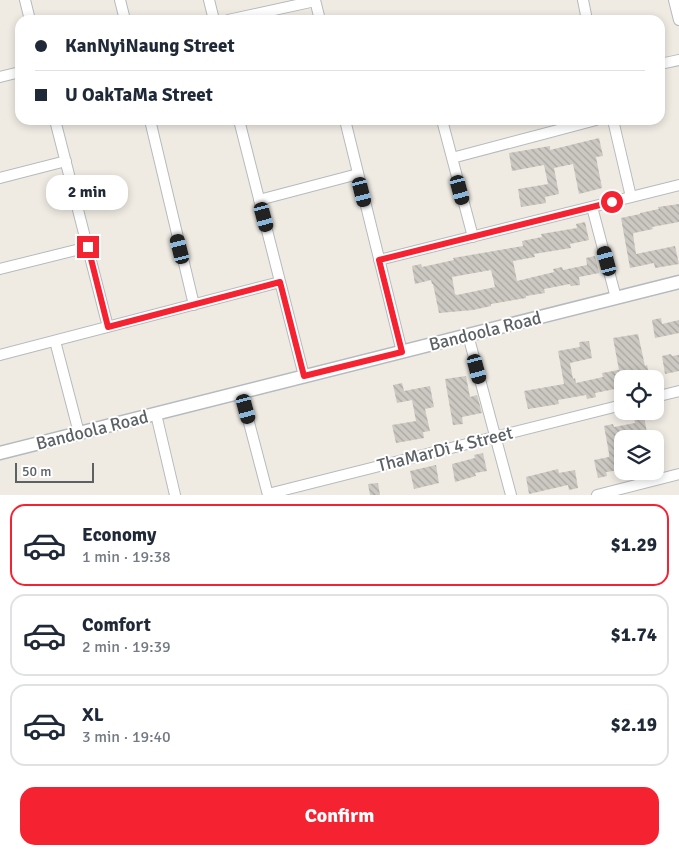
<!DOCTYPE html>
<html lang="en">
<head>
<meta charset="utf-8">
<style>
	:root { --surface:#fff; --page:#f6f6f7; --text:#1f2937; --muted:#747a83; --line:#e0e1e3; --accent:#f52331 }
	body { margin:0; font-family:Signika,sans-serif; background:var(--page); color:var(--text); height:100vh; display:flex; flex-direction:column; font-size:19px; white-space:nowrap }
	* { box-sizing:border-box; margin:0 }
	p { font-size:16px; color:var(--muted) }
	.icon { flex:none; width:28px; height:28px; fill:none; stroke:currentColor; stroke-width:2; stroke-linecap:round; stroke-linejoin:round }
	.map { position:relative; height:495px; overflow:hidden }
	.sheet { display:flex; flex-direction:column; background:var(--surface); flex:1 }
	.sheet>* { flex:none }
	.guide { position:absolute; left:15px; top:15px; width:650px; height:110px; border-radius:15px; box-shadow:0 2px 8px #0003; display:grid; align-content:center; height:110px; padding:0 20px; background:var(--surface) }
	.buttons { position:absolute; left:614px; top:370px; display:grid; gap:10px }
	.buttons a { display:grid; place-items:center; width:50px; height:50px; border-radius:10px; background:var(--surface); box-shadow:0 2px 8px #0003; font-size:25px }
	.scale { position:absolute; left:15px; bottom:12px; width:79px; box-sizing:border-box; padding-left:5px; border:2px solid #5b6165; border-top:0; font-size:14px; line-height:18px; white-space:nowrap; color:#5b6165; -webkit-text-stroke:4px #fff; paint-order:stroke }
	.end { position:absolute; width:22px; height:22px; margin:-11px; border:6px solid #f52331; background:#fff; box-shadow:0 0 0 2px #fff }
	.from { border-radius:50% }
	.bubble { position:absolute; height:35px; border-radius:15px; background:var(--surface); box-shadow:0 2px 8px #0003; font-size:16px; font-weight:700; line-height:35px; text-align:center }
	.car { position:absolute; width:15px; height:30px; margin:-15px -8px; border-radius:6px; box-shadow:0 0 4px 1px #0007; background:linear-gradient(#222 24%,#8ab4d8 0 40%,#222 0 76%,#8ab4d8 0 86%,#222 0) }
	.guide b { display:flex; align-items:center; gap:18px; height:48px; font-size:19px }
	.guide b+b { border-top:1px solid var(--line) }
	.guide i { width:12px; height:12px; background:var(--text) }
	ul { padding:9px 0 0; list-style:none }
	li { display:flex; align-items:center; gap:15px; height:82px; margin:0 10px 8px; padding:0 10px; border:2px solid var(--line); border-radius:15px }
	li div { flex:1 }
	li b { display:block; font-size:19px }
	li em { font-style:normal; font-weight:700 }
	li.active { border-color:var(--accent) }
	li>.icon { width:45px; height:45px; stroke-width:1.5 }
	.cta { display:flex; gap:10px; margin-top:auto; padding:10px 20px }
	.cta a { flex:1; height:58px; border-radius:15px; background:var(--accent); color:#fff; font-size:20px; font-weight:700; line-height:58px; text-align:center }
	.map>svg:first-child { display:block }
	.building { fill:url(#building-back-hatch); fill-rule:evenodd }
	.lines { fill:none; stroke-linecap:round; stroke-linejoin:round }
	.minor-casing { stroke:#b6babe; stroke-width:12 }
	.tertiary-casing { stroke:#b6babe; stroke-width:15 }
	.minor { stroke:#fff; stroke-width:10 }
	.tertiary { stroke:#fff; stroke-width:12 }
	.route { stroke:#f52331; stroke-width:6 }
	.labels { text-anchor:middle; stroke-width:4; stroke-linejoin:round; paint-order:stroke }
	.street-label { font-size:18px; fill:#5b6165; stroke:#fff }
</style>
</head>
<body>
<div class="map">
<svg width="679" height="495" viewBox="0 0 679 495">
	<defs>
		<pattern id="building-back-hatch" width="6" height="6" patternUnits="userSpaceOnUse" patternTransform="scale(1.25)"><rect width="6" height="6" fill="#ccc8c2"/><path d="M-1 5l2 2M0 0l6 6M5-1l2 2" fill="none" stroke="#a9a6a1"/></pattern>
	</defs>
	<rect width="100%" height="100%" fill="#efebe3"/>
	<path class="building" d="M599,138l4,18 -7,1 6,31 -23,6 -6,-30 -19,4 5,26 -14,3 1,6 -25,4 -3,-18 30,-5 -4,-19 -32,6 -3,-18 41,-7v4z
		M679,204v18l-27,5 1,2 -19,4 -1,1 3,20 39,-8 4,18 -24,4 -1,-5 -24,5 -9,-50 19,-4v-1l19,-4 -1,-2z
		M585,222l4,18 -19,4 1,4 -37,6 1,3 -22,4 4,20 37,-9 -1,-3 9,-2 1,3 24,-5 -1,-7 9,-2 4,17 -20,4 1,8 -9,1 -1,-2 -26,5 1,4 -19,3v2l-35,6v2l-18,4 -34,3 -6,-29h-1l-1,-4 -16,4 -3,-18 9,-2 1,3 32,-7 -1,-2 70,-12 -1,-5 20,-4 -1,-3 36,-6 -1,-4zM491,270l4,17 -38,8 -2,-1 -3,-17z
		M661,318l1,6 17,-4v13l-24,5 -3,-18z
		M638,334l7,32 2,-1 3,14h-28v6l-8,2 1,2 -20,4 1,4 -9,2 -1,-4 -28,5 1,4 -31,5 -4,-18 40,-7 -6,-33 22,-4 -1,-5 10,-1 3,17 -22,5 3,16 2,-1 1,5 27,-6 -1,-4 17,-3 -6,-32z
		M671,354l1,2 7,-1v16l-14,3 -3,-18z
		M466,376l4,21 7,-2 5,18 -20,4 1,7 -10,1 -8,-46z
		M402,383l2,8 26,-5 4,21 -9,2 5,22 -7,1 1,6 -28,5 -4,-18 24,-4 -4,-21 -15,3 -4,-18z
		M644,416l3,17 -25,6v5l-6,1 5,25 -15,2 1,4 -9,2 -4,-18 15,-3v-4l-5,-27 9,-2 1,3 21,-4 -1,-6z
		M483,453l4,18 -12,2 1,3 -21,6 -3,-18 23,-6 -1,-3z
		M436,465l3,18 -25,6 -4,-18z
		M558,469l1,4 16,-3 3,18 -9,2 -1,-5 -39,9 -3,-17z
		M378,483l2,12h-10l-2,-11z"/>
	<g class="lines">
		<defs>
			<path id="minor" d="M25,0l5,20
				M120,0l5,20
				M209,0l5,20
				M315,0l5,20
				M583,0l4,20
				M674,0l5,20
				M228,20l87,-19
				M660,64l19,-4
				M0,77l20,-5
				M55,120l53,207
				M150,120l44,185
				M239,120l65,256
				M345,120l57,232
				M442,120l31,117
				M613,120l18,77
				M452,158l144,-38
				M0,178l66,-17
				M259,200l99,-26
				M592,207l24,91
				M379,260l300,-75
				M0,269l88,-22
				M468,335l43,160
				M55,341l24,92
				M0,355l280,-73
				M241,392l27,103
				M655,397l24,-6
				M156,414l19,81
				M268,494l354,-89
				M597,495l82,-21"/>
			<path id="tertiary" d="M0,453l679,-171"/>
		</defs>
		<use href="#minor" class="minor-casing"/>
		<use href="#tertiary" class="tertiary-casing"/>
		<use href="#minor" class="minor"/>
		<use href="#tertiary" class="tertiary"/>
	</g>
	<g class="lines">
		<path class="route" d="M88,247l20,80 172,-45 24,94 98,-24 -23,-92 233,-58"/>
	</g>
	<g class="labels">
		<g class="street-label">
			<text transform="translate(485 331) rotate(-14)" y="6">Bandoola Road</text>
			<text transform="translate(92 430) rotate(-14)" y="6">Bandoola Road</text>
			<text transform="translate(445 449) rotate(-14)" y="6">ThaMarDi 4 Street</text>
		</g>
	</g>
</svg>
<div class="buttons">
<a><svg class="icon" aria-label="locate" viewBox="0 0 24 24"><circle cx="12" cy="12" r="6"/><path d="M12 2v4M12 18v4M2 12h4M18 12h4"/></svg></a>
<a><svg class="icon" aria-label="layers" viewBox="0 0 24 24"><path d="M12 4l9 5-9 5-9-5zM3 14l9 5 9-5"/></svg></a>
</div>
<div class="scale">50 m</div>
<i class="end from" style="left:612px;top:202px"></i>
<i class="end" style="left:88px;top:247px"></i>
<div class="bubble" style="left:46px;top:175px;width:82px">2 min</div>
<i class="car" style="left:460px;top:190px;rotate:165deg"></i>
<i class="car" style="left:362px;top:192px;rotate:166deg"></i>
<i class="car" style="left:264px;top:217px;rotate:165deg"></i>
<i class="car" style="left:180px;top:249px;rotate:346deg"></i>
<i class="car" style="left:607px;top:261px;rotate:345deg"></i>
<i class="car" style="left:477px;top:369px;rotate:165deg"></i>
<i class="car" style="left:246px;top:409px;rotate:165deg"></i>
<div class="guide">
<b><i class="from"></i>KanNyiNaung Street</b>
<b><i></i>U OakTaMa Street</b>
</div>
</div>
<section class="sheet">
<ul>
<li class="active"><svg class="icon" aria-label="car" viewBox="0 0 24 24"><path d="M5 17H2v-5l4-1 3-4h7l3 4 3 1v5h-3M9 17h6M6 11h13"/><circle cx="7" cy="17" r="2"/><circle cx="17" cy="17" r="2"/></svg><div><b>Economy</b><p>1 min · 19:38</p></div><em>$1.29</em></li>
<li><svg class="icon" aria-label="car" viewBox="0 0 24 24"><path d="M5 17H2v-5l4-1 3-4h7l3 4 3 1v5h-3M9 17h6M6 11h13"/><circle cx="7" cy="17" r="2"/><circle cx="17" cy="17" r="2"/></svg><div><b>Comfort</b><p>2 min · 19:39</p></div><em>$1.74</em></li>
<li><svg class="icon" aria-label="car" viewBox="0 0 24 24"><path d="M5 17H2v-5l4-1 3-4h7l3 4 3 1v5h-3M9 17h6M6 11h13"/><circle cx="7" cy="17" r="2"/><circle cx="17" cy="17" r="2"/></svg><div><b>XL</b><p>3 min · 19:40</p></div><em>$2.19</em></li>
</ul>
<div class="cta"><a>Confirm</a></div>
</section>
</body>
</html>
